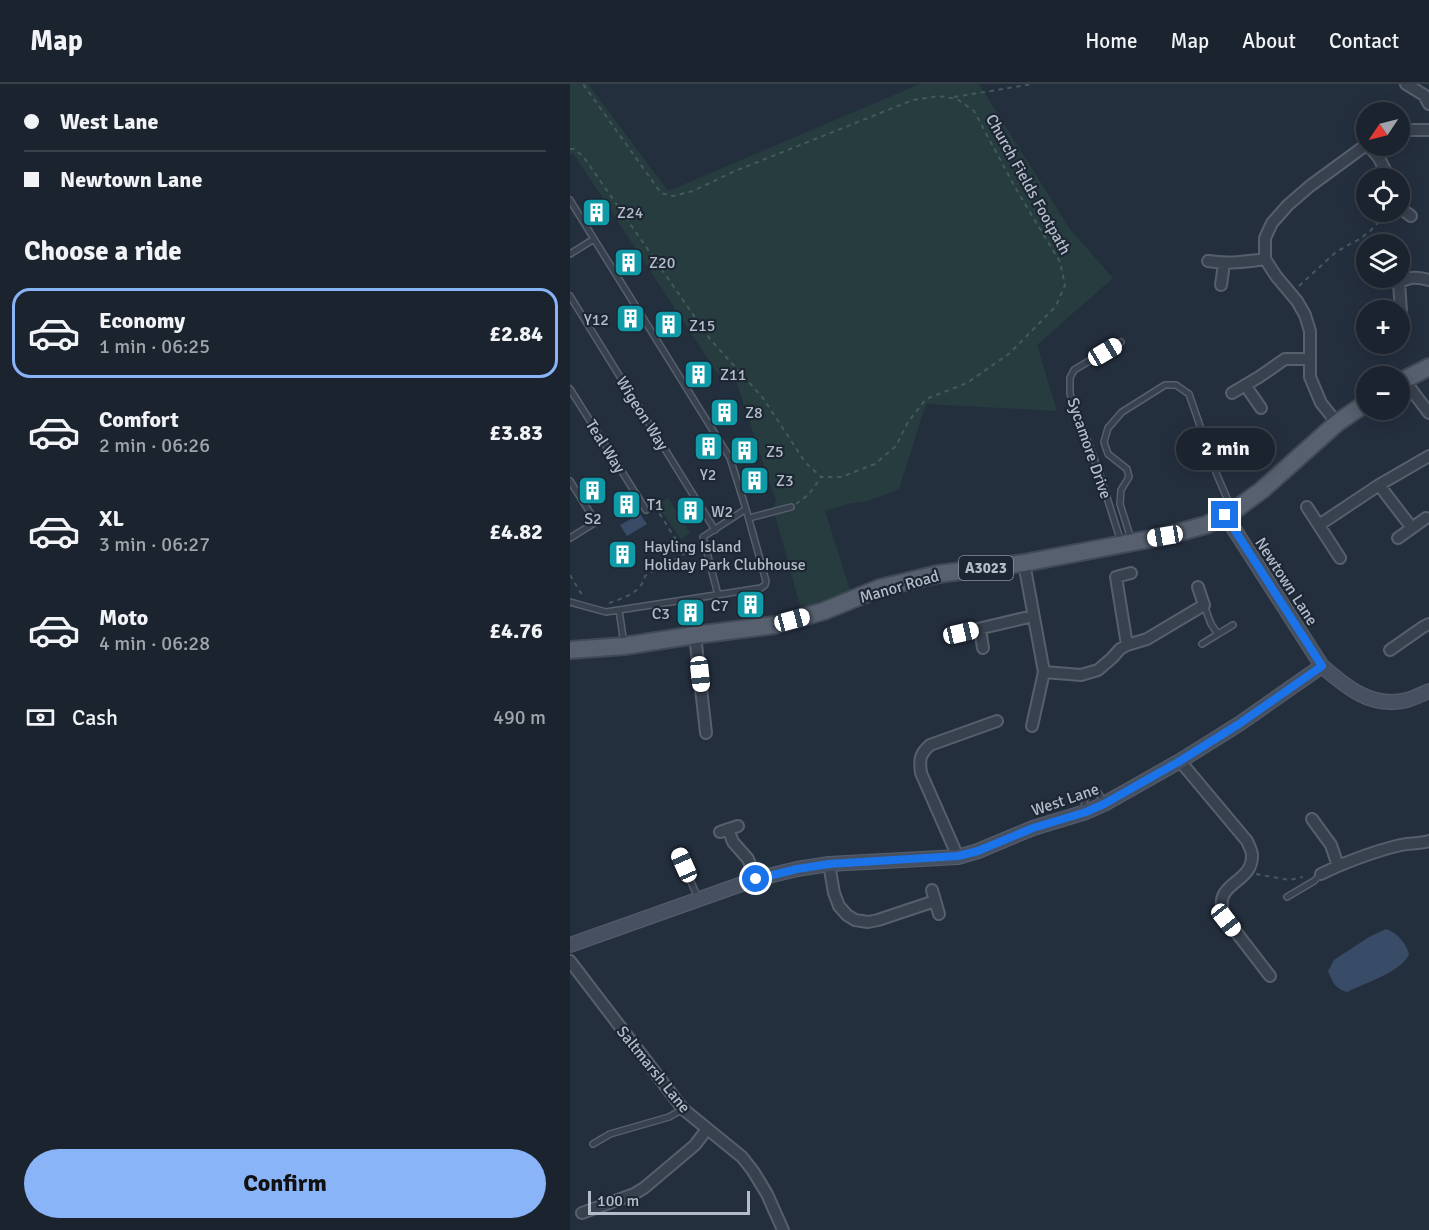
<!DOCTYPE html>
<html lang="en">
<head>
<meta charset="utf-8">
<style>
	:root { --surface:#1b232e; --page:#282f3a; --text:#f1f3f6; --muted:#a0a4aa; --line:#39404a; --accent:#8ab4f8 }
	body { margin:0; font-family:Signika,sans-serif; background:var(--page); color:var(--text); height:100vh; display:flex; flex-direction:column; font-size:22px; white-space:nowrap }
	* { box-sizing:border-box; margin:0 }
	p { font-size:20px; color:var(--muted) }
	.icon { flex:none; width:33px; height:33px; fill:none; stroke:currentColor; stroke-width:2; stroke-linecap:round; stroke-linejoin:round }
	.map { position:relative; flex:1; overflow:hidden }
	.panel { display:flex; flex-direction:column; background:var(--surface); width:570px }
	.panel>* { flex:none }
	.top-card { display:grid; align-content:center; height:132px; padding:0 24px; background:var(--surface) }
	.needle { width:39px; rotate:235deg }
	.fabs { position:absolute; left:786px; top:18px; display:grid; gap:12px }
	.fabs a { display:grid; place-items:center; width:54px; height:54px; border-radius:50%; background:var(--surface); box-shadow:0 3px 15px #0003,0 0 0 2px var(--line); font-size:30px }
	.scale { position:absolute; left:18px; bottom:15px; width:162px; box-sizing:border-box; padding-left:6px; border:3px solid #b4bcc9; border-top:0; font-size:16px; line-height:21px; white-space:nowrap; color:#b4bcc9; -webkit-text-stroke:4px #1d2633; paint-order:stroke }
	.end { position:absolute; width:27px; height:27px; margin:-14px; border:8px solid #1a73e8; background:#fff; box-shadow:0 0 0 3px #fff }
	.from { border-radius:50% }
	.bubble { position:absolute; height:42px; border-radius:21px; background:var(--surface); box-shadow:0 3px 15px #0003,0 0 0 2px var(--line); font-size:20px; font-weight:700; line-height:42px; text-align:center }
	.car { position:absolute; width:18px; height:36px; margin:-18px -9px; border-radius:8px; box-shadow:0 0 4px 2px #0007; background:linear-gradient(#fff 24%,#345 0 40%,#fff 0 76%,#345 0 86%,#fff 0) }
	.top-card b { display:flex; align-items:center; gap:21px; height:57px; font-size:22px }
	.top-card b+b { border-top:2px solid var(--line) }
	.top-card i { width:15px; height:15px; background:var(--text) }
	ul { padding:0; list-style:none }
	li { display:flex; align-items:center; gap:18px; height:90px; margin:0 12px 9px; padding:0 12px; border:3px solid transparent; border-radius:18px }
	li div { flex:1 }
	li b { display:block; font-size:22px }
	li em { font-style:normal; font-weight:700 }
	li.selected { border-color:var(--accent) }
	li>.icon { width:54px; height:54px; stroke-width:1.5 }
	h2 { padding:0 24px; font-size:27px; line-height:72px }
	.pay { display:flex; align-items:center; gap:15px; height:66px; padding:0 24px; font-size:22px }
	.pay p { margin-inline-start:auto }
	.primary-button { display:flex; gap:12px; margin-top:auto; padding:12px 24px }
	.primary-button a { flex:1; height:69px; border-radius:36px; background:var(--accent); color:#111; font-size:24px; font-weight:700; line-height:69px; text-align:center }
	header { display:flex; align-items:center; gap:36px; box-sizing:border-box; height:84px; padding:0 30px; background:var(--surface); border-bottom:2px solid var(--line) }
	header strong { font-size:28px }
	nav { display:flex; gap:33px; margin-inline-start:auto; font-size:21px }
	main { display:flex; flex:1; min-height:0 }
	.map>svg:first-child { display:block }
	.green { fill:#263c3f }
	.water { fill:#394c67 }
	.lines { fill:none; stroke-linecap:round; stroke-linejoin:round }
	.lane-casing { stroke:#565f6c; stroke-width:8 }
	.street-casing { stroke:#565f6c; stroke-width:14 }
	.secondary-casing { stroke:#565f6c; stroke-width:16 }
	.primary-casing { stroke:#414a57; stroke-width:20 }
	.path { stroke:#44595c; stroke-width:2; stroke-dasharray:4.5 4.5; stroke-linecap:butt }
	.lane { stroke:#38414e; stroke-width:5 }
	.street { stroke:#38414e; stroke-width:10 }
	.secondary { stroke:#465061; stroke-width:14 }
	.primary { stroke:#56606e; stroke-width:16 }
	.route { stroke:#1a73e8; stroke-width:8 }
	.labels { text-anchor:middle; stroke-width:4.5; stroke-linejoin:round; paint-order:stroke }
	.shield { fill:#1d2633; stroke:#878f9c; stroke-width:1.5 }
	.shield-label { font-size:15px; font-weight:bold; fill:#b4bcc9 }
	.street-label { font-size:16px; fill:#b4bcc9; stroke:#1d2633 }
	.poi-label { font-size:16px; fill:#b4bcc9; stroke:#1d2633; text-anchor:start }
</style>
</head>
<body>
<header>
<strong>Map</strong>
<nav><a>Home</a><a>Map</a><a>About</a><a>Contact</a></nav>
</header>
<main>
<section class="panel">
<div class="top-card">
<b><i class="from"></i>West Lane</b>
<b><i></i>Newtown Lane</b>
</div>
<h2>Choose a ride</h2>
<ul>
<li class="selected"><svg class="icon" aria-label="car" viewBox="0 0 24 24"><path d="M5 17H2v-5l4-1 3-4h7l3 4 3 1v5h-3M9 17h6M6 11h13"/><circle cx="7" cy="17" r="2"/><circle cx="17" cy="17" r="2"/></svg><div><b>Economy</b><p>1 min · 06:25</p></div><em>£2.84</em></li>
<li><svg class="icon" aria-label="car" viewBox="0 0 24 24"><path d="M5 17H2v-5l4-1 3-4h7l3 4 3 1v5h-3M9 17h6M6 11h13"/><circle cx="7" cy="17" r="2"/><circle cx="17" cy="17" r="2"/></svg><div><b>Comfort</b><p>2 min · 06:26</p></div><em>£3.83</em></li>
<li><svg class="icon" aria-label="car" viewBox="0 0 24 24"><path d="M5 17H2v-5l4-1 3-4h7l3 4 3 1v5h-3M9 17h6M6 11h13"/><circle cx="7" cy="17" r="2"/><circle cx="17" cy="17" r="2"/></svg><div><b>XL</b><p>3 min · 06:27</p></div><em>£4.82</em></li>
<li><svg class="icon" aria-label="car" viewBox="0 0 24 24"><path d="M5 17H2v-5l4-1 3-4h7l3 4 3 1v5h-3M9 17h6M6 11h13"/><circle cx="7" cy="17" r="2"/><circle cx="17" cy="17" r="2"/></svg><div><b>Moto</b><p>4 min · 06:28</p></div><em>£4.76</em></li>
</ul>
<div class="pay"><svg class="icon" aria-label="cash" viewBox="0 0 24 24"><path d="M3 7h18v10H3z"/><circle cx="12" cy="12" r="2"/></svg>Cash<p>490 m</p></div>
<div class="primary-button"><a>Confirm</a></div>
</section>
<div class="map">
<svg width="859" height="1146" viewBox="0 0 859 1146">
	<rect width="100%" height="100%" fill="#242f3e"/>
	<path class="green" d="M0,0h18l80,107 252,-107h59l91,145 43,49 -76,67 20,66 -131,-7 -27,85 -31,12 -20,3 -23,7 26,82 -49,20 -29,-105 3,-7 -40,-120 -19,-8 -144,-220 -3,2z
		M98,414l22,35 -9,6 -24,-34z"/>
	<path class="water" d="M70,430l7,10 -20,12 -7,-11z
		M816,845c13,5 19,13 23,25 -6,17 -46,30 -62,38 -13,-4 -14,-10 -19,-21l6,-11 35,-23z"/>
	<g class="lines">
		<defs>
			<path id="lane" d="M0,116l24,39
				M0,170l24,-15 136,219 16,51 20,72 -1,4 -4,3 -155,24 -36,-10
				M0,212l145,234
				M0,305l76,121
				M0,397l26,41 -26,16
				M179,434l42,-11
				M561,455l-11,-35 1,-14 8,-13 -2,-8 -19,-15 -4,-12 4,-14 14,-16 43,-27h11l13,9 28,81 15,35
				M551,458l-23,-73 -28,-75v-16l4,-8 47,-28
				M148,511l-15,-58 43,-28
				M49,526l5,34
				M648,550l15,-9
				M632,560l16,-10 -7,-10 -7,-19
				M516,726c-5,-11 4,-25 13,-16 0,0 4,8 5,9
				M109,770l19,44
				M717,813l27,-16 7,-7
				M23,1060l17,-10 59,-17 14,-8"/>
			<path id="street" d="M836,0l18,11 5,9
				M830,47l7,-1h22
				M799,62l10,12 10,20
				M830,124l11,8
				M638,177c20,3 37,1 57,-2
				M651,201l3,-21
				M831,227l-2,-28c10,-7 19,-6 30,-3
				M834,296l25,33
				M675,301l16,23
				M662,309l27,-16 26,-18h24
				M767,339l-16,-20 -11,-26v-46l-5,-16 -8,-14 -21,-25 -11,-17v-21l7,-15 16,-18 22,-19 56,-41
				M809,401l33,43
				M737,423l33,51
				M749,441l60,-40 50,-29
				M828,454l28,-20
				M454,479l20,109 -12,54
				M410,545l3,19
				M391,549l72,-17
				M125,551l11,98
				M557,561l-11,-68 15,-4
				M820,566l33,-23 6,-3
				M474,588l37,3 17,-5 14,-12 8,-9 7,-4 20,-6 57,-34 -6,-18
				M610,677l67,80c2,5 5,10 5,14 1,31 -44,26 -26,64l44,57
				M742,735l19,26 7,21c22,-9 40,-16 63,-21 9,-2 19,-1 28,-4
				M158,745l5,13 15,17 8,20
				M150,748l18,-6
				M388,773l-37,-84c-2,-14 -1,-19 9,-28l67,-24
				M259,780l5,29 5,13 8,9 8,5 13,2 10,-2 57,-19
				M751,790l17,-8
				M362,806l7,24
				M0,877l113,148 59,48 11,14 14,23 16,36
				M12,1129l52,-19 10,-6 51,-43 12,-16"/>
			<path id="secondary" d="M655,431l97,151c24,21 50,43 85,34 7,-2 15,-6 22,-9
				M0,861l186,-66 41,-10 32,-5 129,-7 20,-6 55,-23 53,-16 18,-8 76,-43 59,-37 83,-58"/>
			<path id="primary" d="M830,298l29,-15
				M0,566l54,-4 71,-11 80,-10 49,-14 56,-23 58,-14 86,-11 141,-27 41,-11 26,-13 30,-22 75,-67 29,-20"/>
		</defs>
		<use href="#lane" class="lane-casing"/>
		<use href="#street" class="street-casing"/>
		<use href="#secondary" class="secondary-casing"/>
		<use href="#primary" class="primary-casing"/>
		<path class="path" d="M384,13l79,-13
			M0,65h4l9,7 127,183 53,59 42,64 16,15h20l34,-13 21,-18 12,-24 18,-23 41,-16 43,-30 46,-47 9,-21 -5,-23 -44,-73 -42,-78 -17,-12 -18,-3 -26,4 -178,71 -42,20 -20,5 -12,-3 -78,-109
			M729,202l37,-34 14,-8 10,-5 10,-8 18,-19
			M226,420l12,-9 13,-17
			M113,467l13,-9
			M0,491l14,23
			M39,519c15,-5 33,-11 36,-27l39,-22 -1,-3 -27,-43h-2
			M686,790l33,6 14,-3"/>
		<use href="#lane" class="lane"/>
		<use href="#street" class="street"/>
		<use href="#secondary" class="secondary"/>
		<use href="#primary" class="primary"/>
	</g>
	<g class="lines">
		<path class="route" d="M186,795l41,-10 32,-5 129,-8 20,-5 55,-23 53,-16 18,-8 76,-43 59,-37 83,-58 -97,-151"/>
	</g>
	<defs>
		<symbol id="building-square" viewBox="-11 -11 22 22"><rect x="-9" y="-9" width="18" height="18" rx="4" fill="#0f9aa8" stroke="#1d2633"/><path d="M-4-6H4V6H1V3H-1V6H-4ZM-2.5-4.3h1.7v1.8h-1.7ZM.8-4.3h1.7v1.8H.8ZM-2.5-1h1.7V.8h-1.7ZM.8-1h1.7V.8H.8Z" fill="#fff"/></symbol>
	</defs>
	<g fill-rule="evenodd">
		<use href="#building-square" x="10" y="112" width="33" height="33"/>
		<use href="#building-square" x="42" y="162" width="33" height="33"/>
		<use href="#building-square" x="44" y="218" width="33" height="33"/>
		<use href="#building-square" x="82" y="224" width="33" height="33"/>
		<use href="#building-square" x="112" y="274" width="33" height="33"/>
		<use href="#building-square" x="138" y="312" width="33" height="33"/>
		<use href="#building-square" x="122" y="346" width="33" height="33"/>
		<use href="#building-square" x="158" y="350" width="33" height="33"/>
		<use href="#building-square" x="168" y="380" width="33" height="33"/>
		<use href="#building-square" x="6" y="390" width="33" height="33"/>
		<use href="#building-square" x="40" y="404" width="33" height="33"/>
		<use href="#building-square" x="104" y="410" width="33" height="33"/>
		<use href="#building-square" x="36" y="454" width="33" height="33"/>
		<use href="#building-square" x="164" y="504" width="33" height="33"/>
		<use href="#building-square" x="104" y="512" width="33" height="33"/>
	</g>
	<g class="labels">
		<rect class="shield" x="389" y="472" width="54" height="24" rx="4.5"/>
		<g class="shield-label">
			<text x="416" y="489">A3023</text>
		</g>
		<g class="street-label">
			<text transform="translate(459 100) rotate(61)" y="6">Church Fields Footpath</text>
			<text transform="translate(73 329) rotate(58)" y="6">Wigeon Way</text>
			<text transform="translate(36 362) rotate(58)" y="6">Teal Way</text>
			<text transform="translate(520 364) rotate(71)" y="6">Sycamore Drive</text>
			<text transform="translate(717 497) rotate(57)" y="6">Newtown Lane</text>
			<text transform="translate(329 502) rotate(-16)" y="6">Manor Road</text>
			<text transform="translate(495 715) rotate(-19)" y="6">West Lane</text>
			<text transform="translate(84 985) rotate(51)" y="6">Saltmarsh Lane</text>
		</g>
		<g class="poi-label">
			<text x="47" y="134">Z24</text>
			<text x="79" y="184">Z20</text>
			<text x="39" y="241" text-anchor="end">Y12</text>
			<text x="119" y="247">Z15</text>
			<text x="150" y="296">Z11</text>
			<text x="175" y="334">Z8</text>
			<text x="196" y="373">Z5</text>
			<text x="138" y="396" text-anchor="middle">Y2</text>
			<text x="206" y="402">Z3</text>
			<text x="77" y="426">T1</text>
			<text x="141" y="433">W2</text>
			<text x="23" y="440" text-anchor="middle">S2</text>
			<text x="74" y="468">Hayling Island<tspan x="74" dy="18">Holiday Park Clubhouse</tspan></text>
			<text x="159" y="527" text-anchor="end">C7</text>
			<text x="100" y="535" text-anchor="end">C3</text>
		</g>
	</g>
</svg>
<div class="fabs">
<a><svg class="needle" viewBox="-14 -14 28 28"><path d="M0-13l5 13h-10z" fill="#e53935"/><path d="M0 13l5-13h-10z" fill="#a0a4aa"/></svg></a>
<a><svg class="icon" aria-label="locate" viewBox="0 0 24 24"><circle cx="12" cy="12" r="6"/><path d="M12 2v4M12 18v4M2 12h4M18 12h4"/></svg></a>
<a><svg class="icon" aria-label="layers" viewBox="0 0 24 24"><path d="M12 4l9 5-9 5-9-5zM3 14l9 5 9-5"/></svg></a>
<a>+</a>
<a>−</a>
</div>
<div class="scale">100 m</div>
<i class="end from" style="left:186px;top:795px"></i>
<i class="end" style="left:655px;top:431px"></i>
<div class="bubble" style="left:606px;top:344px;width:99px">2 min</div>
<i class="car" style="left:535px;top:268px;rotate:59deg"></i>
<i class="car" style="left:595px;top:452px;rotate:260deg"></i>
<i class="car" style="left:222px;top:536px;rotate:75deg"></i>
<i class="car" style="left:391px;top:549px;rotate:77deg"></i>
<i class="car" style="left:130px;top:590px;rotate:174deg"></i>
<i class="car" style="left:114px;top:781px;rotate:336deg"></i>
<i class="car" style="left:656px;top:836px;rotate:142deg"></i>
</div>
</main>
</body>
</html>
